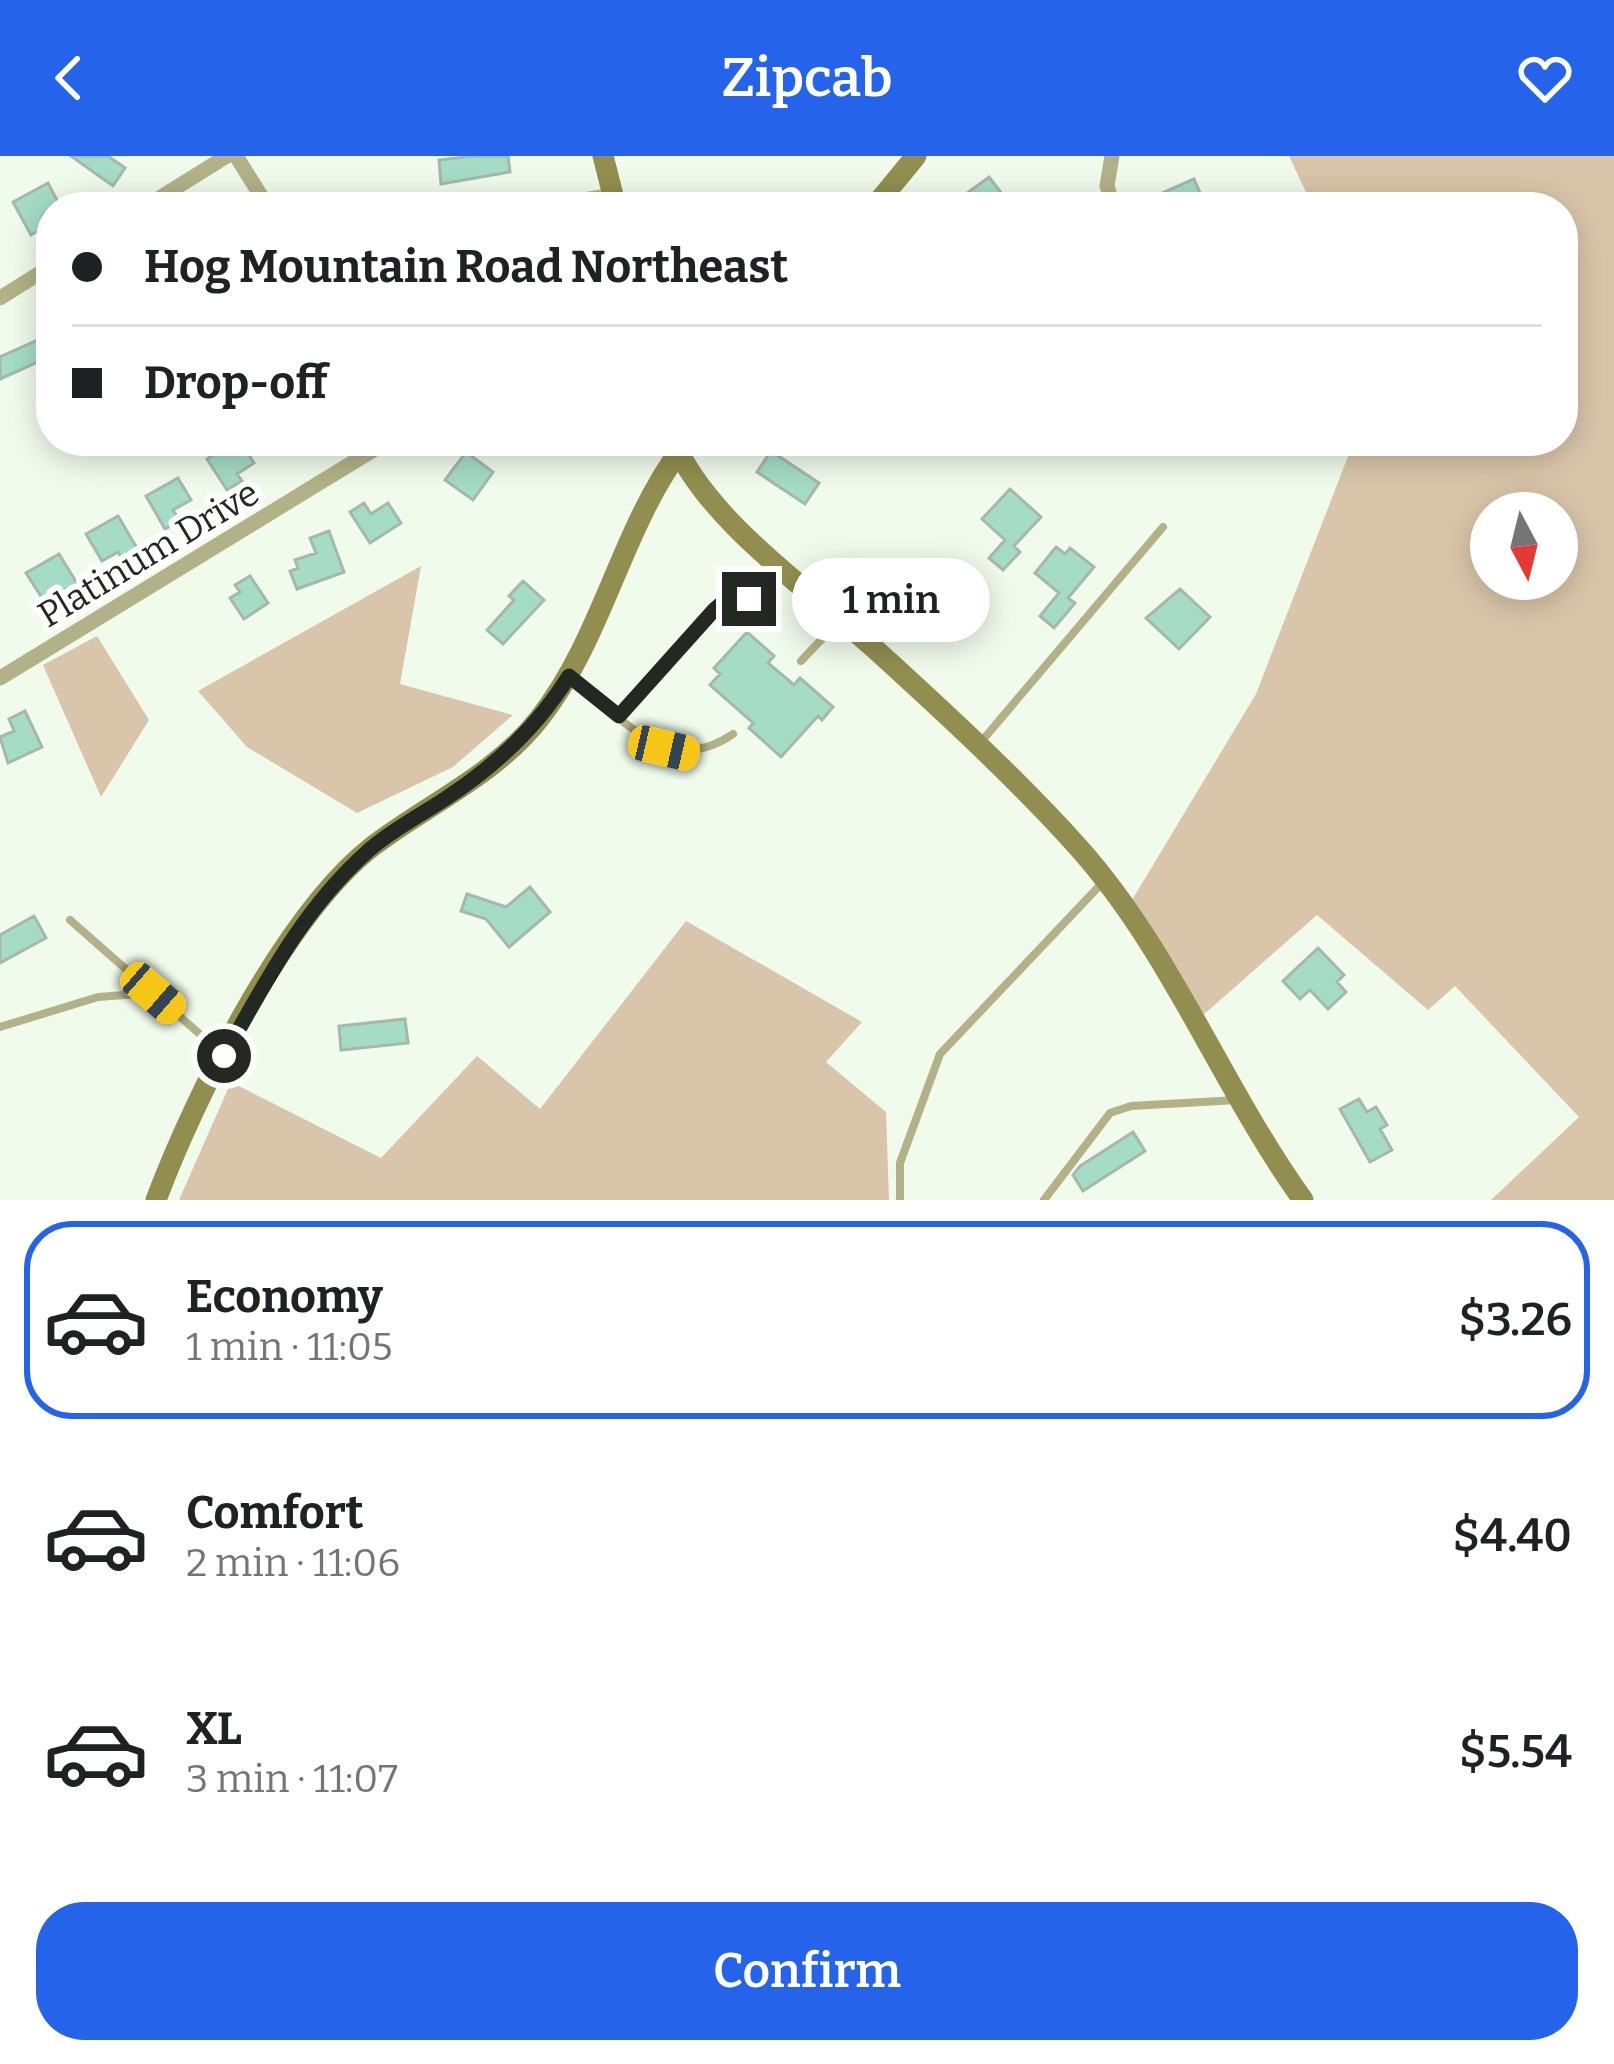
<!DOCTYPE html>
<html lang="en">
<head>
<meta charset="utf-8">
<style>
	:root { --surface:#fff; --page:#f6f6f6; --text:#202124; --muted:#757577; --line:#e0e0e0; --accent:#2563eb }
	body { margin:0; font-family:Bitter,serif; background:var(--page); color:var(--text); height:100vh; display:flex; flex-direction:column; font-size:45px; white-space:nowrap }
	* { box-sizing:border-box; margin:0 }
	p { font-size:39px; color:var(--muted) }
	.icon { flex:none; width:66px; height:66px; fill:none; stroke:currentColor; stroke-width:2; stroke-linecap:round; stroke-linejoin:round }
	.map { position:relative; height:1044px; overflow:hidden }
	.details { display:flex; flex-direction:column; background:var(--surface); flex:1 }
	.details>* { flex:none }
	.hud { position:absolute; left:36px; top:36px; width:1542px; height:264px; border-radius:48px; box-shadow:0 6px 30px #0003; display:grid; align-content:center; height:264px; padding:0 36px; background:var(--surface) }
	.needle { width:78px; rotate:173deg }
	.fabs { position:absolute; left:1470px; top:336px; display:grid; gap:24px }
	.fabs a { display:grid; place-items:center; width:108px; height:108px; border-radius:50%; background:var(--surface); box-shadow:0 6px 30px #0003; font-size:60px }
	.end { position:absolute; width:54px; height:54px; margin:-27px; border:15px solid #242822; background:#fff; box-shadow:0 0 0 6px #fff }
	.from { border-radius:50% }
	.bubble { position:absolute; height:84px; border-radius:42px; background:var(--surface); box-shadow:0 6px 30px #0003; font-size:39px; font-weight:600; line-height:84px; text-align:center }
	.car { position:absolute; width:36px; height:72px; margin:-36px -18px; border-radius:15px; box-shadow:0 0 9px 3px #0007; background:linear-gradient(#f5c518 24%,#345 0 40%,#f5c518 0 76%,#345 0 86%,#f5c518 0) }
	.hud b { display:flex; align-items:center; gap:42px; height:114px; font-size:45px }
	.hud b+b { border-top:3px solid var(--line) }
	.hud i { width:30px; height:30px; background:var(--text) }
	ul { padding:21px 0 0; list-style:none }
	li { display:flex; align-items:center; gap:36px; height:198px; margin:0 24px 18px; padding:0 12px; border:6px solid transparent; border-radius:48px }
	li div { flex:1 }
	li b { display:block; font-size:45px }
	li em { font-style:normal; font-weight:600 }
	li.active { border-color:var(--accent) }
	li>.icon { width:108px; height:108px; stroke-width:1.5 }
	.primary-button { display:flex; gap:24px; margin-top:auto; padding:24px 36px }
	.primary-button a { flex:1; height:138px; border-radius:48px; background:var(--accent); color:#fff; font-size:48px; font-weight:600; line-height:138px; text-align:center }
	header { display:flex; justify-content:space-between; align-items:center; height:156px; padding:0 36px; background:var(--accent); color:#fff; font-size:54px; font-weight:600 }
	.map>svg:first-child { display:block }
	.green { fill:#d9c5a9; fill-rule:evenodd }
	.building { fill:#a5dcc5; stroke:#a5b7af; stroke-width:3 }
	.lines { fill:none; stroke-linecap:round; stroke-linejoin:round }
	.lane { stroke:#b2b187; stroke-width:8 }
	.street { stroke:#b2b187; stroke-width:15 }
	.secondary { stroke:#918e4f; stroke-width:21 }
	.route { stroke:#242822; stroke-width:15 }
	.labels { text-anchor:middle; stroke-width:12; stroke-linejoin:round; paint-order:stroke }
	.street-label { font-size:36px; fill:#242822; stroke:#fff }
</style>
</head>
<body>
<header><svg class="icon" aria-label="back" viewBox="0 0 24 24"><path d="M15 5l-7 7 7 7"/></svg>Zipcab<svg class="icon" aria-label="heart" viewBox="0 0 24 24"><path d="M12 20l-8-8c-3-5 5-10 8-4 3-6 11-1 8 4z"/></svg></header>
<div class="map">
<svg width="1614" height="1044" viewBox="0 0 1614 1044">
	<rect width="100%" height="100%" fill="#f0fbec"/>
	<path class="green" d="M1289,0h325v1044h-123l88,-83 -124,-131 -27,24 -111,-95 -115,101 -70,-116 124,-206 98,-253h209v-234h-250zM1491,357h66v66h-66z
		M421,410l-21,118 113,31 -60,52 -96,46 -110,-66 -49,-56z
		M97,480l52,84 -48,77 -58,-132z
		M686,765l176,101 -36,40 60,50 3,88h-710l52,-118 150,76 96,-102 63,53z"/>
	<path class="building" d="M71,0h37l17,12 -12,18z
		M474,0h34l2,16 -69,12 -2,-24z
		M989,21l23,30h-64z
		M1194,23l12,28h-40l-6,-13z
		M48,27l12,23 -9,1 -9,9 5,10 -16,9 -18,-33z
		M51,178v22l-51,23v-22z
		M235,285h5l14,22 -17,11 5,7 -15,9 -20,-31z
		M771,295l48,32 -14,21 -48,-32z
		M466,296l27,20 -20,28 -28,-20z
		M178,322l13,22 -18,10 7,11 -15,8 -19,-33z
		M1010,333l31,28 -27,29 6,6 -17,18 -14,-12 16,-18 -23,-21z
		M364,347l7,11 17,-11 13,20 -31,20 -20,-31z
		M118,360l20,34 -16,9 -4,-7 -16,9 -16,-27z
		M329,375l15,41 -47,17 -7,-18 8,-3 -3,-8 21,-7 -6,-15z
		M1056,391l9,7 5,-6 24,19 -26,31 7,5 -21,25 -14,-12 19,-23 -24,-20z
		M59,398l19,31 -36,13 -16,-25z
		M250,420l18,27 -24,16 -14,-21 10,-6 -5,-7z
		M523,425l21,19 -41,44 -16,-14 27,-30 -5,-4z
		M1180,433l30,28 -31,32 -33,-31z
		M747,476l27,24 -6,7 26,22 6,-7 33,29 -11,13 -4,-4 -37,41 -32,-29 4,-5 -43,-38 10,-11 -6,-6z
		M25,555l17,36 -34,16 -8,-26 14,-6 -5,-12z
		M530,731l20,25 -41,35 -23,-28 -25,-8 6,-17 39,13z
		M34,760l12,22 -46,25v-28z
		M1318,792l26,27 -7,7 9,10 -18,17 -18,-19 -10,9 -17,-18z
		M405,863l3,24 -67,7 -2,-24z
		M1359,943l8,13 9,-5 11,18 -7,4 12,21 -22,12 -30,-53z
		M1133,976l12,19 -62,40 -10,-16 7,-9z"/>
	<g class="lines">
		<path class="lane" d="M801,505l38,-40
			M572,522c51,41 96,101 161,56
			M619,560l109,-118 21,1 27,25
			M981,586l182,-215
			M70,764l149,131
			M0,871l98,-30 54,-4
			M900,1044v-37l40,-109 164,-173
			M1044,1044l66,-87 21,-7 106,-6"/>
		<path class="street" d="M236,0l32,51
			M1112,0l-5,30 7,21
			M145,51l82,-51
			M540,51l74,-12
			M0,142l51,-32
			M0,522l388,-237"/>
		<path class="secondary" d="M603,0l13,51
			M874,51l42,-51
			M674,285c31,78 139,152 201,208 66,60 144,132 203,198 94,105 143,239 225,353
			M156,1044c39,-104 129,-286 217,-354 55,-42 122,-71 166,-127 65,-83 81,-189 144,-273"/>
	</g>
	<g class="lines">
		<path class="route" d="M224,900c42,-75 79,-147 144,-205 22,-20 51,-35 77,-52 49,-32 93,-73 124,-123l50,40 95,-106 14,-12 21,1"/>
	</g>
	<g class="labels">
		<g class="street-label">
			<text transform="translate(148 397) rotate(-31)" y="13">Platinum Drive</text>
		</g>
	</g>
</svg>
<div class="fabs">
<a><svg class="needle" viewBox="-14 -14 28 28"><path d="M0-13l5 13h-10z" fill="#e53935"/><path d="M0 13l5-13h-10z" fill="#757577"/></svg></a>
</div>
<i class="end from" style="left:224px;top:900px"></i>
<i class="end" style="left:749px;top:443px"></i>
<div class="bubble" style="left:792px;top:402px;width:198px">1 min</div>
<i class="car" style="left:664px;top:592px;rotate:103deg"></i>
<i class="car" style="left:153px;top:837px;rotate:131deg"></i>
<div class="hud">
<b><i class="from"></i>Hog Mountain Road Northeast</b>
<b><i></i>Drop-off</b>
</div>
</div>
<section class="details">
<ul>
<li class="active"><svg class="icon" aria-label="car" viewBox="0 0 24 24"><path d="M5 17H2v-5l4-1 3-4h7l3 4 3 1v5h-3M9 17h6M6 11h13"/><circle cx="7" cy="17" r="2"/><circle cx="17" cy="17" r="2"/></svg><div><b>Economy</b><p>1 min · 11:05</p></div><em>$3.26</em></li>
<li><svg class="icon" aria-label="car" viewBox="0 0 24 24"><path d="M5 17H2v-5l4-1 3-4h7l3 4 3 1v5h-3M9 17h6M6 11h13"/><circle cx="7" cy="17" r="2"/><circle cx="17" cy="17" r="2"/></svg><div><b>Comfort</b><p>2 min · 11:06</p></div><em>$4.40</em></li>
<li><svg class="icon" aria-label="car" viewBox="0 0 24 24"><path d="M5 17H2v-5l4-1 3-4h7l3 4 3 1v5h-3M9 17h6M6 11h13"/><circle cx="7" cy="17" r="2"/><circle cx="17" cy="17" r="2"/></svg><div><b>XL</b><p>3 min · 11:07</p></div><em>$5.54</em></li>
</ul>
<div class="primary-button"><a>Confirm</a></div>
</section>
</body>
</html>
